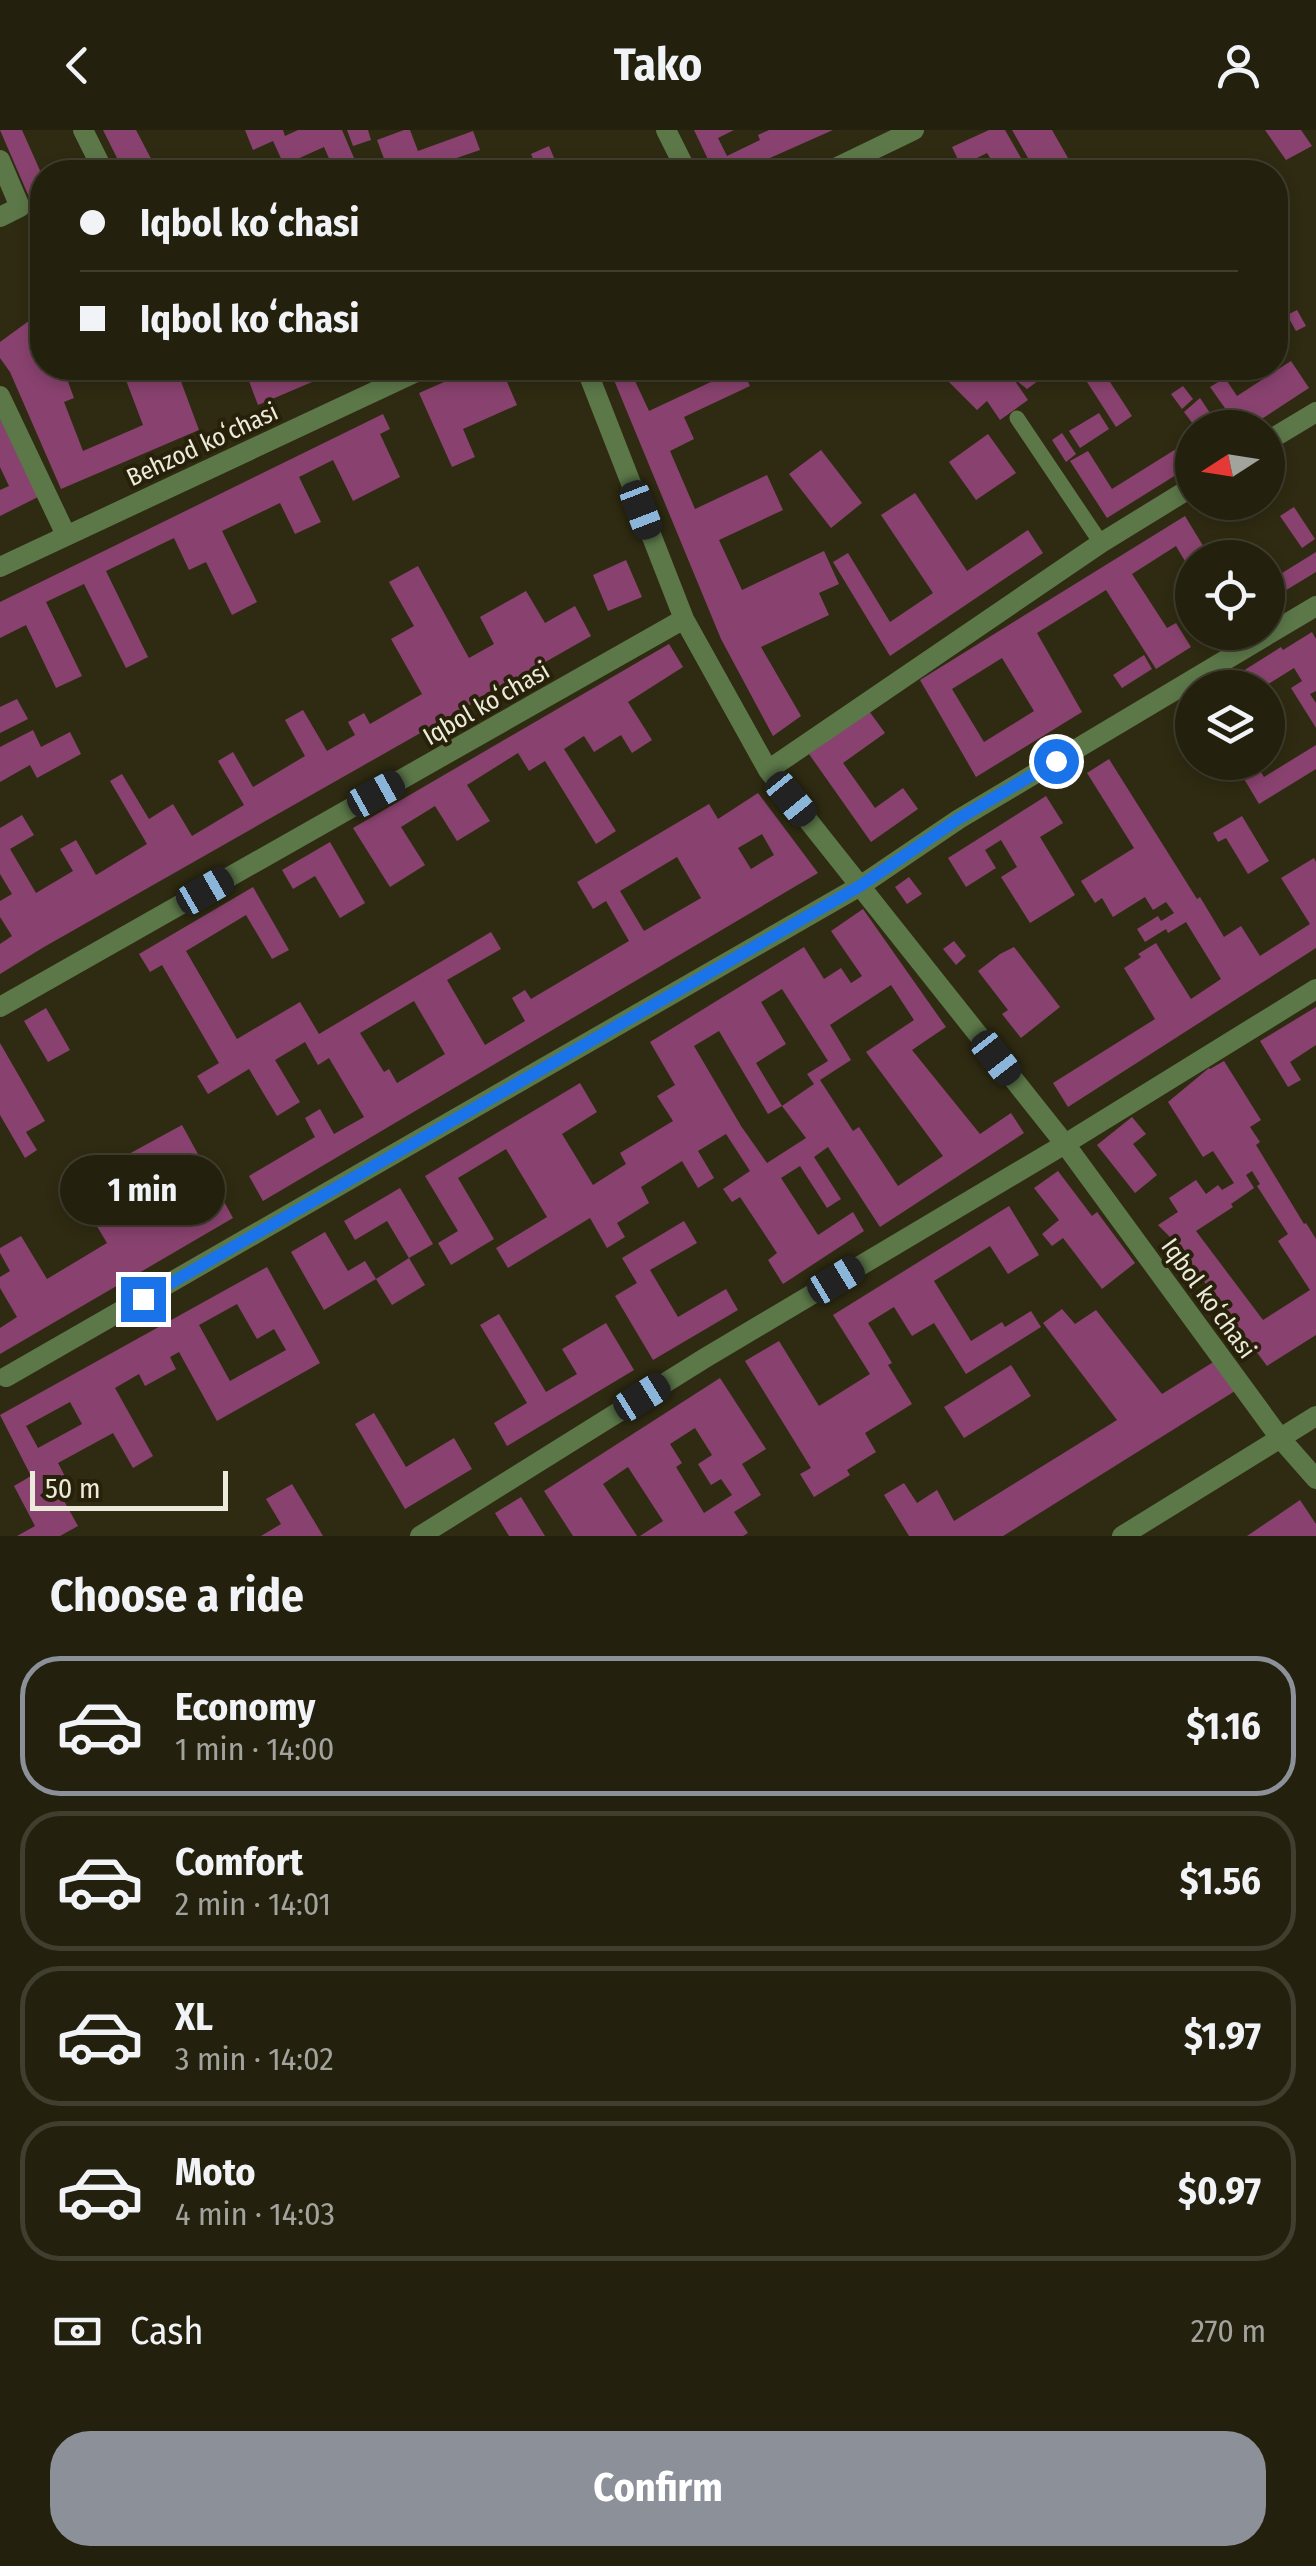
<!DOCTYPE html>
<html lang="en">
<head>
<meta charset="utf-8">
<style>
	:root { --surface:#23200e; --page:#2b2817; --text:#f1f3f6; --muted:#a3a39e; --line:#403e2e; --accent:#8c9099 }
	body { margin:0; font-family:"Fira Sans Condensed",sans-serif; background:var(--page); color:var(--text); height:100vh; display:flex; flex-direction:column; font-size:38px; white-space:nowrap }
	* { box-sizing:border-box; margin:0 }
	p { font-size:32px; color:var(--muted) }
	.icon { flex:none; width:55px; height:55px; fill:none; stroke:currentColor; stroke-width:2; stroke-linecap:round; stroke-linejoin:round }
	.map { position:relative; height:1406px; overflow:hidden }
	.side { display:flex; flex-direction:column; background:var(--surface); flex:1 }
	.side>* { flex:none }
	.guide { position:absolute; left:30px; top:30px; width:1258px; height:220px; border-radius:40px; box-shadow:0 5px 15px #0003,0 0 0 2px var(--line); display:grid; align-content:center; height:220px; padding:0 50px; background:var(--surface) }
	.needle { width:65px; rotate:258deg }
	.tools { position:absolute; left:1175px; top:280px; display:grid; gap:20px }
	.tools a { display:grid; place-items:center; width:110px; height:110px; border-radius:50%; background:var(--surface); box-shadow:0 5px 15px #0003,0 0 0 2px var(--line); font-size:50px }
	.scale { position:absolute; left:30px; bottom:25px; width:198px; box-sizing:border-box; padding-left:10px; border:5px solid #eceadb; border-top:0; font-size:28px; line-height:35px; white-space:nowrap; color:#eceadb; -webkit-text-stroke:8px #262108; paint-order:stroke }
	.end { position:absolute; width:45px; height:45px; margin:-22px; border:12px solid #1a73e8; background:#fff; box-shadow:0 0 0 5px #fff }
	.from { border-radius:50% }
	.bubble { position:absolute; height:70px; border-radius:35px; background:var(--surface); box-shadow:0 5px 15px #0003,0 0 0 2px var(--line); font-size:32px; font-weight:700; line-height:70px; text-align:center }
	.car { position:absolute; width:30px; height:60px; margin:-30px -15px; border-radius:12px; box-shadow:0 0 8px 2px #0007; background:linear-gradient(#222 24%,#8ab4d8 0 40%,#222 0 76%,#8ab4d8 0 86%,#222 0) }
	.guide b { display:flex; align-items:center; gap:35px; height:95px; font-size:38px }
	.guide b+b { border-top:2px solid var(--line) }
	.guide i { width:25px; height:25px; background:var(--text) }
	ul { padding:0; list-style:none }
	li { display:flex; align-items:center; gap:30px; height:140px; margin:0 20px 15px; padding:0 30px; border:5px solid var(--line); border-radius:40px }
	li div { flex:1 }
	li b { display:block; font-size:38px }
	li em { font-style:normal; font-weight:700 }
	li.current { border-color:var(--accent) }
	li>.icon { width:90px; height:90px; stroke-width:1.5 }
	h2 { padding:0 50px; font-size:45px; line-height:120px }
	.pay { display:flex; align-items:center; gap:25px; height:110px; padding:0 50px; font-size:38px }
	.pay p { margin-inline-start:auto }
	.button { display:flex; gap:20px; margin-top:auto; padding:20px 50px }
	.button a { flex:1; height:115px; border-radius:40px; background:var(--accent); color:#fff; font-size:40px; font-weight:700; line-height:115px; text-align:center }
	header { display:flex; justify-content:space-between; align-items:center; height:130px; padding:0 50px; background:var(--surface); font-size:45px; font-weight:700 }
	.map>svg:first-child { display:block }
	.building { fill:#89426f; fill-rule:evenodd }
	.lines { fill:none; stroke-linecap:round; stroke-linejoin:round }
	.lane { stroke:#5c7849; stroke-width:15 }
	.street { stroke:#5c7849; stroke-width:20 }
	.route { stroke:#1a73e8; stroke-width:12 }
	.labels { text-anchor:middle; stroke-width:8; stroke-linejoin:round; paint-order:stroke }
	.street-label { font-size:25px; fill:#eceadb; stroke:#262108 }
</style>
</head>
<body>
<header><svg class="icon" aria-label="back" viewBox="0 0 24 24"><path d="M15 5l-7 7 7 7"/></svg>Tako<svg class="icon" aria-label="person" viewBox="0 0 24 24"><circle cx="12" cy="8" r="4"/><path d="M4 21q1-7 8-7t8 7"/></svg></header>
<div class="map">
<svg width="1316" height="1406" viewBox="0 0 1316 1406">
	<rect width="100%" height="100%" fill="#2f2b12"/>
	<path class="building" d="M0,0h22l20,45v43l-3,2z
		M103,0h33l22,42h-34z
		M245,0h38l2,6 13,-6h44l15,35 -22,7 -11,-25 -40,18 -11,-24 -20,9z
		M347,0h21l3,10 -18,6z
		M404,0h6l8,21 55,-20 7,19 -64,22h-27l-12,-32z
		M694,0h40l-16,8 9,18 33,-16 -2,-5 11,-5h64l-95,42h-24z
		M989,0h16l24,42h-30l-12,-19 -26,13 -9,-19z
		M1012,0h40l24,42h-40z
		M1265,0h36l11,16 -26,14z
		M549,16l11,26h-21l-8,-18z
		M668,29l7,13h-22l-2,-5z
		M1297,180l9,16 -10,5 -9,-16z
		M37,185l5,7v46h21l11,30 -10,4 19,49 60,-26 -19,-50 14,-7h38l23,62 -138,59 -51,-117 -10,-14v-16z
		M1291,231l18,27 -61,40h-9l-29,-41 15,-9 12,18z
		M244,238h101l-87,37z
		M476,238h25l16,37 -54,24 12,28 -23,10 -33,-74z
		M609,238h20l20,43 64,-30 -6,-13h34l9,18 -66,31 10,22 -24,12 25,58 72,-34 16,35 -64,30 23,50 82,-39 15,33 -20,9 10,22 -68,32 40,69 -28,20 -52,-97z
		M935,238h98l9,10 -15,11 -14,-11 15,22 -28,20 -13,-19 -10,9z
		M1078,238h23l31,48 -16,11z
		M1183,256l10,13 -11,10 -11,-15z
		M1200,268l20,30h-24l-12,-16z
		M1099,283l10,16 -29,19 -11,-17z
		M383,284l7,15 -10,5 20,43 -47,24 -20,-41 -34,17 22,45 -26,12 -15,-31 -58,28 35,71 -25,13 -26,-53 -17,8 -15,-32 -68,33 42,86 -22,11 -42,-84 -38,18 36,74 -26,12 -30,-63 -26,13v-36z
		M0,289l38,78 -38,19v-26l9,-4 -9,-19z
		M1062,303l14,21 -10,8 -14,-22z
		M988,304l28,39 -40,27 -27,-38z
		M1192,309v26l-85,53 -37,-57 18,-10 24,38z
		M821,320l41,53 -31,25 -42,-54z
		M915,363l52,78 61,-41 15,23 -153,103 -57,-94 15,-9 42,69 43,-29 -52,-78z
		M1294,377l21,32 -13,9 -22,-32z
		M1185,386l23,38 21,-13 10,17h-47v15l-16,-27 -44,28 35,54 9,-5 15,24 -35,22 -50,-79 -69,43 45,79 -106,65 -56,-97zM1002,528l32,53 -50,31 -32,-53z
		M1316,422v20l-33,20 -9,-14z
		M626,430l16,37 -34,14 -15,-36z
		M418,436l51,92 25,-14 -14,-27 46,-26 19,32 30,-17 16,30 -547,311 -44,27v-30l12,-8 -12,-19v-16l12,-7 -12,-20v-46l22,-13 12,20 -24,14 26,44 37,-22 -13,-22 16,-9 20,35 51,-31 -37,-63 12,-7 27,45 24,-15 19,32 52,-31 -26,-44 15,-9 20,35 52,-31 -20,-36 18,-10 24,41 28,-16 -7,-13 16,-9 6,11 52,-30 -31,-55 23,-13 -25,-44z
		M1312,502l4,7v52l-6,3 6,9v25l-25,-40 11,-7 -8,-13 -32,20h-46l65,-41 2,3z
		M669,514l14,23 -55,35 24,38 -20,13 -11,-18 -27,17 -10,-16 -20,13 52,82 -20,13 -51,-83 -16,10 -11,-18 -51,32 23,36 -33,20 -22,-35 -34,21 24,38 -35,22 -37,-59z
		M1144,525l8,14 -30,19 -9,-13z
		M17,569l11,20 -28,14v-26z
		M869,581l16,22 -42,30 32,45 28,-20 15,21 -47,33 -62,-88z
		M33,600l8,17 29,-15 11,22 -44,24 -7,-13 -30,17v-35z
		M1316,615v24l-57,35 -25,-42h21l9,15z
		M1109,629l88,140 3,-2 24,40 17,-11 19,30 50,-32 -29,-46 33,-20 2,4v86l-248,159 -15,-24 102,-64 -31,-51 17,-11 -3,-3 18,-11 35,56 30,-20 -35,-57 -18,11 -2,-4 -21,13 -8,-13 21,-13 3,5 13,-8 -8,-11 -13,8 -8,-13 -32,20 -11,-19 -7,5 -14,-22 53,-33 -47,-75z
		M758,663l60,80 -555,328 -14,-25 66,-39 -10,-19 15,-9 14,25 30,-17 -35,-59 -11,7 -13,-23 -30,18 25,42 -23,14 -28,-47 -41,25 -11,-18 22,-13 -57,-98 -12,7 -11,-18 114,-67 36,63 -17,9 -26,-44 -60,36 51,88 63,-37 19,32 172,-102 10,17 -54,31 38,65 40,-24 -13,-23 13,-8 6,9 98,-58 -23,-40 -13,8 -16,-27 132,-78 9,15zM762,704l12,21 -23,14 -13,-21zM677,727l24,41 -57,33 -24,-40zM414,871l31,53 -48,29 -8,-14 -5,3 -24,-39z
		M1046,666l17,27 -23,14 35,58 -45,28 -29,-46 16,-10 -16,-27 -16,10 11,18 -30,19 -18,-29z
		M1242,686l27,45 -21,13 -22,-36 -8,4 -5,-9z
		M330,712l35,61 -25,15 -25,-42 -22,13 -11,-19z
		M909,747l13,17 -15,10 -12,-17z
		M863,779l83,118 -34,23 68,84 31,-21 13,20 -144,94 -52,-80 -14,10 27,42 -14,9 -27,-42 -19,12 37,57 35,-23 11,19 -81,53 -15,-24 9,-7 -37,-56 -8,5 -9,-13 27,-18 -24,-37 -28,17 16,27 -16,10 -16,-27 -41,26 8,16 -32,20 8,14 -18,11 -17,-30 -82,50 -12,-20 51,-31 -41,-68 -48,29 36,61 -43,26 -13,-22 20,-12 -33,-55 155,-93 17,29 -35,22 31,51 33,-21 -6,-11 53,-32 -16,-25 18,-11 -25,-43 154,-95 20,32 17,-11 10,15 11,-7 -31,-45zM891,855l23,35 -48,32 77,104 -45,30 -39,-59 -6,4 -33,-51 31,-20 -21,-35zM782,859l46,72 -21,13 7,10 -32,22 24,32 -39,25 -26,-37 -47,-80 25,-15 49,83 14,-8 -26,-43 30,-19 -25,-42z
		M954,811l12,15 -10,9 -13,-16z
		M1014,817l46,60 -39,31 -19,-24 6,-4 -30,-39 22,-17z
		M1316,877v38l-26,17 11,18 -13,7 -28,-46z
		M46,878l24,42 -22,12 -24,-41z
		M0,913l45,78 -19,11 11,18 -12,8 -25,-43z
		M1224,931l37,59 -11,7 10,15 -4,3 48,79 2,-1 10,16v96l-49,31 -94,-126 -15,-15 20,-13 -9,-14 27,-18 10,14 12,-9 4,5 12,-7 -21,-32 -10,6 -35,-55 41,-34 1,1zM1252,1041l8,13 -3,2 31,48 -10,7 32,49 -47,30 -67,-89 37,-24 -2,-3 23,-16 -8,-13z
		M1132,987l14,17 -13,10 24,31 -22,18 -38,-48z
		M182,995l51,93 -233,136v-26l17,-11 -17,-29v-11l10,-6 -10,-18v-5l21,-12 26,43 60,-36 -35,-58zM177,1028l15,27 -73,42 -16,-28z
		M1058,1041l34,45 5,-4 38,51 -33,26 -39,-51 -11,8 -10,-12 17,-14 -25,-32z
		M400,1058l33,56 -24,14 16,27 -33,20 -16,-26 33,-21 -22,-37 -32,19 -11,-19z
		M1009,1076l30,49 -31,19 -18,-28 -56,35 37,60 31,-19 3,5 26,-16 10,16 -75,47 -32,-51 -22,13 -18,-29 -26,16 24,40 -4,2 24,39 -47,29 11,19 -29,18 3,5 -36,22 -14,-23 11,-6 -66,-107 34,-20 40,65 51,-32 -37,-59z
		M684,1091l13,22 -47,27 28,47 48,-28 12,21 -85,50 -38,-64 22,-13 -15,-25z
		M325,1102l23,39 17,-10 11,18 -52,31 -33,-58z
		M267,1137l53,96 -103,58 -38,-69 -9,5 6,12 -31,17 -6,-12 -24,14 38,68 -20,12 -20,-35 -55,30 11,21 -11,6 20,36 -18,10h-43l18,-10 -21,-40 17,-10 -31,-61zM237,1174l20,35 17,-10 12,21 -56,31 -31,-56zM70,1272l12,22 -44,24 -12,-22z
		M1062,1179l13,15 21,-14 66,84 53,-33 20,30 -232,145h-94l-25,-41 20,-12 13,20 20,-13 17,31 163,-101 -74,-97z
		M499,1184l47,78 31,-18 -15,-25 44,-26 28,47 -127,76 -13,-23 33,-20 -47,-78z
		M1011,1235l20,31 -67,42 -20,-31z
		M720,1248l46,71 -24,15 19,31 -27,17 14,21 -5,3h-103l23,-15 -35,-54 -25,17 34,52h-64l-29,-45zM695,1298l17,27 -14,9 13,21 10,-6 11,16 -28,18 -28,-46 6,-4 -12,-19z
		M374,1283l32,54 48,-29 18,31 -67,40 -50,-85z
		M292,1354l31,52h-62l20,-12 -15,-25z
		M521,1367l24,39h-36l-14,-23z
		M1300,1370l16,24v12h-69z"/>
	<g class="lines">
		<path class="lane" d="M1017,288l84,125"/>
		<path class="street" d="M83,0l21,42
			M666,0l21,42
			M0,30l20,47 -20,10
			M827,42l87,-42
			M586,238l98,251 84,151 297,374 215,294 36,41
			M0,266l66,139
			M1268,311l48,-29
			M0,437l425,-199
			M768,640l333,-227 91,-56
			M0,877l684,-388
			M6,1247l854,-491 99,-67 357,-213
			M420,1406l285,-178 360,-214 251,-155
			M1122,1406l194,-120"/>
	</g>
	<g class="lines">
		<path class="route" d="M143,1169l717,-413 98,-67 98,-58"/>
	</g>
	<g class="labels">
		<g class="street-label">
			<text transform="translate(202 314) rotate(-25)" y="9">Behzod koʻchasi</text>
			<text transform="translate(486 573) rotate(-30)" y="9">Iqbol koʻchasi</text>
			<text transform="translate(1209 1168) rotate(54)" y="9">Iqbol koʻchasi</text>
		</g>
	</g>
</svg>
<div class="tools">
<a><svg class="needle" viewBox="-14 -14 28 28"><path d="M0-13l5 13h-10z" fill="#e53935"/><path d="M0 13l5-13h-10z" fill="#a3a39e"/></svg></a>
<a><svg class="icon" aria-label="locate" viewBox="0 0 24 24"><circle cx="12" cy="12" r="6"/><path d="M12 2v4M12 18v4M2 12h4M18 12h4"/></svg></a>
<a><svg class="icon" aria-label="layers" viewBox="0 0 24 24"><path d="M12 4l9 5-9 5-9-5zM3 14l9 5 9-5"/></svg></a>
</div>
<div class="scale">50 m</div>
<i class="end from" style="left:1056px;top:631px"></i>
<i class="end" style="left:143px;top:1169px"></i>
<div class="bubble" style="left:60px;top:1025px;width:165px">1 min</div>
<i class="car" style="left:641px;top:380px;rotate:159deg"></i>
<i class="car" style="left:376px;top:664px;rotate:61deg"></i>
<i class="car" style="left:791px;top:669px;rotate:141deg"></i>
<i class="car" style="left:205px;top:761px;rotate:60deg"></i>
<i class="car" style="left:996px;top:928px;rotate:142deg"></i>
<i class="car" style="left:836px;top:1150px;rotate:59deg"></i>
<i class="car" style="left:642px;top:1267px;rotate:58deg"></i>
<div class="guide">
<b><i class="from"></i>Iqbol koʻchasi</b>
<b><i></i>Iqbol koʻchasi</b>
</div>
</div>
<section class="side">
<h2>Choose a ride</h2>
<ul>
<li class="current"><svg class="icon" aria-label="car" viewBox="0 0 24 24"><path d="M5 17H2v-5l4-1 3-4h7l3 4 3 1v5h-3M9 17h6M6 11h13"/><circle cx="7" cy="17" r="2"/><circle cx="17" cy="17" r="2"/></svg><div><b>Economy</b><p>1 min · 14:00</p></div><em>$1.16</em></li>
<li><svg class="icon" aria-label="car" viewBox="0 0 24 24"><path d="M5 17H2v-5l4-1 3-4h7l3 4 3 1v5h-3M9 17h6M6 11h13"/><circle cx="7" cy="17" r="2"/><circle cx="17" cy="17" r="2"/></svg><div><b>Comfort</b><p>2 min · 14:01</p></div><em>$1.56</em></li>
<li><svg class="icon" aria-label="car" viewBox="0 0 24 24"><path d="M5 17H2v-5l4-1 3-4h7l3 4 3 1v5h-3M9 17h6M6 11h13"/><circle cx="7" cy="17" r="2"/><circle cx="17" cy="17" r="2"/></svg><div><b>XL</b><p>3 min · 14:02</p></div><em>$1.97</em></li>
<li><svg class="icon" aria-label="car" viewBox="0 0 24 24"><path d="M5 17H2v-5l4-1 3-4h7l3 4 3 1v5h-3M9 17h6M6 11h13"/><circle cx="7" cy="17" r="2"/><circle cx="17" cy="17" r="2"/></svg><div><b>Moto</b><p>4 min · 14:03</p></div><em>$0.97</em></li>
</ul>
<div class="pay"><svg class="icon" aria-label="cash" viewBox="0 0 24 24"><path d="M3 7h18v10H3z"/><circle cx="12" cy="12" r="2"/></svg>Cash<p>270 m</p></div>
<div class="button"><a>Confirm</a></div>
</section>
</body>
</html>
